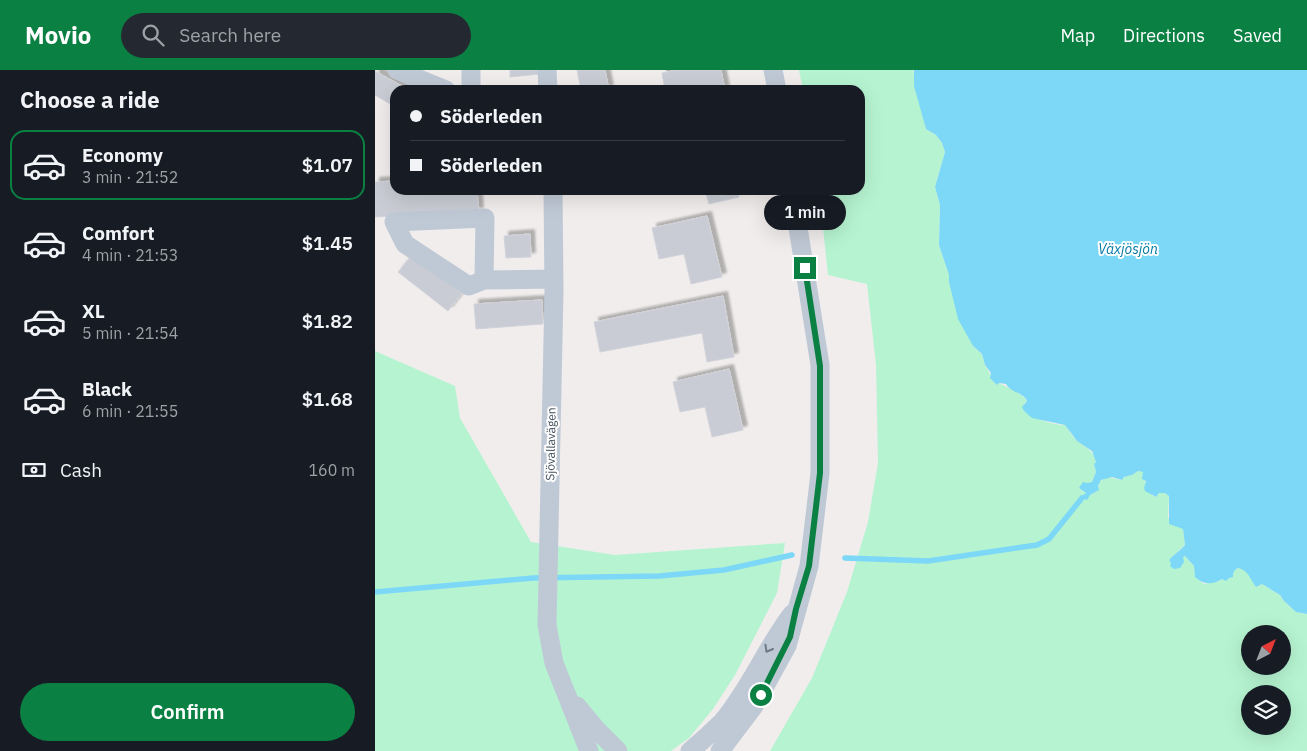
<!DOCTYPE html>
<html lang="en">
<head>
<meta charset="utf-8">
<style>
	:root { --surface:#171b24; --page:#242831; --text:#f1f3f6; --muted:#9ea1a6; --line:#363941; --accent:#0b8043 }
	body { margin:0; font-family:"IBM Plex Sans",sans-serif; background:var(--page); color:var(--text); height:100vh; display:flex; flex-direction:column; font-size:19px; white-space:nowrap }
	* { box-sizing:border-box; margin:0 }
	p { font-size:16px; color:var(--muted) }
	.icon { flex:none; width:28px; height:28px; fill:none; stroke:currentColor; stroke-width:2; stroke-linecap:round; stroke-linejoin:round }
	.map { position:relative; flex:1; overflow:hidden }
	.drawer { display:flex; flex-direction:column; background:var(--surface); width:375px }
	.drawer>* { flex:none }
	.guide { position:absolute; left:15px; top:15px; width:475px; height:110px; border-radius:15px; box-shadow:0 5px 20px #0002; display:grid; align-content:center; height:110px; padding:0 20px; background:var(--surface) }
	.needle { width:32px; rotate:42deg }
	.buttons { position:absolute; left:866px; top:555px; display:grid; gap:10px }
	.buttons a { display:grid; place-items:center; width:50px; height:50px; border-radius:50%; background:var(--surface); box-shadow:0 5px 20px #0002; font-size:25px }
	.end { position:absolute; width:22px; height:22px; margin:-11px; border:6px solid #0b8043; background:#fff; box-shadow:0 0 0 2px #fff }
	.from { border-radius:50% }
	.bubble { position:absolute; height:35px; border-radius:18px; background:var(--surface); box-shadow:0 5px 20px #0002; font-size:16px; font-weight:600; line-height:35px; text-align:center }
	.guide b { display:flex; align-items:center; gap:18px; height:48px; font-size:19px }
	.guide b+b { border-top:1px solid var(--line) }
	.guide i { width:12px; height:12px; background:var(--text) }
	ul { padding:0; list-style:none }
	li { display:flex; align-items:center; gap:15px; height:70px; margin:0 10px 8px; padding:0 10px; border:2px solid transparent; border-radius:15px }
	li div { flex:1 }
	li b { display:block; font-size:19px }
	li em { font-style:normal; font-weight:600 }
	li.current { border-color:var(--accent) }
	li>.icon { width:45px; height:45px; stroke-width:1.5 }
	h2 { padding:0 20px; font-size:22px; line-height:60px }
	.pay { display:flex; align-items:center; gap:12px; height:55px; padding:0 20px; font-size:19px }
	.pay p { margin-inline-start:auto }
	.primary-button { display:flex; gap:10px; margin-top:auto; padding:10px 20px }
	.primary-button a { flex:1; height:58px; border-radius:30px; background:var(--accent); color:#fff; font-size:20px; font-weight:600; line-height:58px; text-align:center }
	header { display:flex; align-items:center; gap:30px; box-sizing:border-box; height:70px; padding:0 25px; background:var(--accent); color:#fff }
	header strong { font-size:24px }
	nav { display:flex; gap:28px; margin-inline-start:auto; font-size:18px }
	.search { width:350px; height:45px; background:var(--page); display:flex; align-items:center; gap:12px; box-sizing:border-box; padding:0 18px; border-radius:28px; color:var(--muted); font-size:19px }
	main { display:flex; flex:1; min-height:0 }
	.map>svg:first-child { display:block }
	.green { fill:#b6f4d1; fill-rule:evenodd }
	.water { fill:#7dd8f7 }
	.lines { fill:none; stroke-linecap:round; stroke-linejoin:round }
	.stream { stroke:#7dd8f7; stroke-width:5.5 }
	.building { fill:#c9ccd4; stroke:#d1d3da; filter:url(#shadow) }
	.minor { stroke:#bfc9d5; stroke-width:19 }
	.oneway { stroke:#6f7a87 }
	.route { stroke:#0b8043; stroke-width:6 }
	.labels { text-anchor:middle; stroke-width:4; stroke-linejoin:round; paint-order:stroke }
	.street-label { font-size:12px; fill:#44505d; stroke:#fff }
	.water-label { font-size:14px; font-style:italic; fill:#027aa4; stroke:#fff }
</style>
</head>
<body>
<header>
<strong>Movio</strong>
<div class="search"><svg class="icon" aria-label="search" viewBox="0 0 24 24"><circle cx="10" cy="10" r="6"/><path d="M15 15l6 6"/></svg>Search here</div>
<nav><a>Map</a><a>Directions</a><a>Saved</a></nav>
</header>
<main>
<section class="drawer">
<h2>Choose a ride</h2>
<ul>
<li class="current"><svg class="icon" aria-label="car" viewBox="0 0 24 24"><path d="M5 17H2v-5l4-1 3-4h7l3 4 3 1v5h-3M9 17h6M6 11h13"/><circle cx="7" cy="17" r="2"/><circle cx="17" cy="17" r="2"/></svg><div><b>Economy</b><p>3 min · 21:52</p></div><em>$1.07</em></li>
<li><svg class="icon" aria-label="car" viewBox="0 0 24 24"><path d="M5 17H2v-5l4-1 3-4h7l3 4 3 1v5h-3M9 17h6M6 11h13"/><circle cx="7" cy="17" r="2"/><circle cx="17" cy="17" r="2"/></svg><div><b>Comfort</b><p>4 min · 21:53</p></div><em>$1.45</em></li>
<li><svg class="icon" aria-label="car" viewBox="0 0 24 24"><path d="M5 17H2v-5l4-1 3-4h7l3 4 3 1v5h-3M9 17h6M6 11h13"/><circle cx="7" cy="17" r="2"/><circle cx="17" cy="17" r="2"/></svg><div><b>XL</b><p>5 min · 21:54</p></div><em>$1.82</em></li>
<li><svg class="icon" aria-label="car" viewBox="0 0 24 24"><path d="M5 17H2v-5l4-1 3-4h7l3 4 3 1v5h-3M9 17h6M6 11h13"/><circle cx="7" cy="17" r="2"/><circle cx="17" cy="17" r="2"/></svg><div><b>Black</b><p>6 min · 21:55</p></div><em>$1.68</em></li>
</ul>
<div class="pay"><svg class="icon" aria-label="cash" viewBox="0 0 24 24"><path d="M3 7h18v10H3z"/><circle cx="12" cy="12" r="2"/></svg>Cash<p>160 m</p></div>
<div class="primary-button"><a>Confirm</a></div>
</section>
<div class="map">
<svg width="932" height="681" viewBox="0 0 932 681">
	<defs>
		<filter id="shadow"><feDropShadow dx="4.5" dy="-4.5" stdDeviation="1" flood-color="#0004"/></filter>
	</defs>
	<rect width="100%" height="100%" fill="#f1eded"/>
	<path class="green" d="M424,0h114l13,59 10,6 6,8 3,9 -10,35 5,18 -1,40 10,30v7l24,64 9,8 2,9 10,18c8,4 29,12 33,20l-3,3v7c10,7 28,14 41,14 4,5 8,13 13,16 8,7 16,10 18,21l-2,2 2,8 -4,10 -11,5v3l9,5 7,-4 3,-10 8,-4 14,3 2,-3 8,-2 6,-4 5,1 3,13 -2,3 9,8 3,1 3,-4h6l4,3 -1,22 15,11 2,16 -16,15 14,1v-4l2,-1 9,10 1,11 9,7 15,-3 19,-13 8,2 10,17 6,-3 18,11 4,6 12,11 11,2v137h-537l42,-73 35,-86 21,-70 10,-59 -2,-98 -9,-81 -39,-9 -9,-85h41v-100h-57zM875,564h33v32h-33zM875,624h33v32h-33z
		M0,281l80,35 5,32 71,124 84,13 170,-12 -8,50 -42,82 -22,34 -24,29 -18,13h-296z"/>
	<path class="water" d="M539,0h393v544l-11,-2 -12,-11 -4,-6 -18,-11 -6,3c-6,-8 -8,-17 -18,-19 -4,2 -5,4 -5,9l-4,1 -3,3 -4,-2c-9,6 -19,6 -27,-2l-1,-11 -9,-10 -2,1 1,5 -4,6 -6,1 -4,-3 1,-3 -2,-3c5,-6 11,-9 16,-15l-2,-16 -14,-5v-28l-4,-3h-6l-3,4 -11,-6 -1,-3 2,-7 -4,-2 1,-7 -5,-1 -6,4 -8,2 -2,3 -10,-3 -11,3 -3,6 1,4 -9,5 -3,5 -5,-2v-2l4,-3 -7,-5 4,-6 4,1 5,-1 4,-10 -2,-8 2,-2 -4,-11 -15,-10 -12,-16 -33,-7 -8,-7 -2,-4 5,-6c-4,-9 -16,-8 -21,-17l-7,-1 -2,2 -7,-7 1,-5 -6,-8 -3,-11 -9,-8 -15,-27 -9,-37v-7l-10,-30 1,-40 -5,-18 10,-35 -3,-9 -6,-8 -10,-6 -12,-43z"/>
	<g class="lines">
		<path class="stream" d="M470,488l83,3 109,-16 12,-6 33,-41
			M0,522l158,-14 126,-2 65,-6 68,-15"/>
	</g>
	<path class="building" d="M135,0h30v4l-30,3z
		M202,0h28l4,20h-28z
		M302,0h44l4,20h-60l-3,-17z
		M0,1l34,19h-14v17l-20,-12z
		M20,111v9h82l2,22 -104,5v-35z
		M330,120h32l2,7 -30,7z
		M332,146l15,61 -31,7 -7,-30 -25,5 -7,-31z
		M155,164l1,23 -25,1 -2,-22z
		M37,185l50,38 -14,18 -50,-39z
		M348,226l11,61 -27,5 -5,-29 -102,19 -6,-30z
		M167,230l1,24 -67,5 -2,-25z
		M354,299l14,61 -31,7 -7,-30 -25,5 -7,-30z"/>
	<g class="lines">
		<path class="minor" d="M22,0l49,20
			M96,0v20
			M172,0l1,20
			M398,0l4,20
			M178,120l1,101 -7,334 7,38 35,88
			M109,210l-15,6 -64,-42 -11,-22 91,-4 -1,62 70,-1
			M202,636l20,24 21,21
			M315,681c11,-9 22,-19 32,-29 28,-33 44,-74 70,-108
			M345,681l34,-45 33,-60 22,-80 6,-50 5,-43v-108l-28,-175"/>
	</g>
	<defs><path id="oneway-chevron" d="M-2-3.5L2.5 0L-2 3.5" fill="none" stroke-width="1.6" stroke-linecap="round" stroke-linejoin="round" transform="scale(1.25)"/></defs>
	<use class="oneway" href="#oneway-chevron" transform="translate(393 579) rotate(120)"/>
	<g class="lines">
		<path class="route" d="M386,625l29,-58 6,-28 13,-43 11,-93v-107l-15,-98"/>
	</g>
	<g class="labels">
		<g class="street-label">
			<text transform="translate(176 374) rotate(-89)" y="4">Sjövallavägen</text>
		</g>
		<g class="water-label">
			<text x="753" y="184">Växjösjön</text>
		</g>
	</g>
</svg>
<div class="buttons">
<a><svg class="needle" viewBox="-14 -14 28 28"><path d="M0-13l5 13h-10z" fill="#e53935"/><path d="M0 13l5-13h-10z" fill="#9ea1a6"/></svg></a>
<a><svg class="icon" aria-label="layers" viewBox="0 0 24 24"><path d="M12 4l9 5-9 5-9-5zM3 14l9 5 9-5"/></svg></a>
</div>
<i class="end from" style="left:386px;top:625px"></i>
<i class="end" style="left:430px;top:198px"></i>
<div class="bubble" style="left:389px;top:125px;width:82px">1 min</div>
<div class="guide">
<b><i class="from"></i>Söderleden</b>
<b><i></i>Söderleden</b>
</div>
</div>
</main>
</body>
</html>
